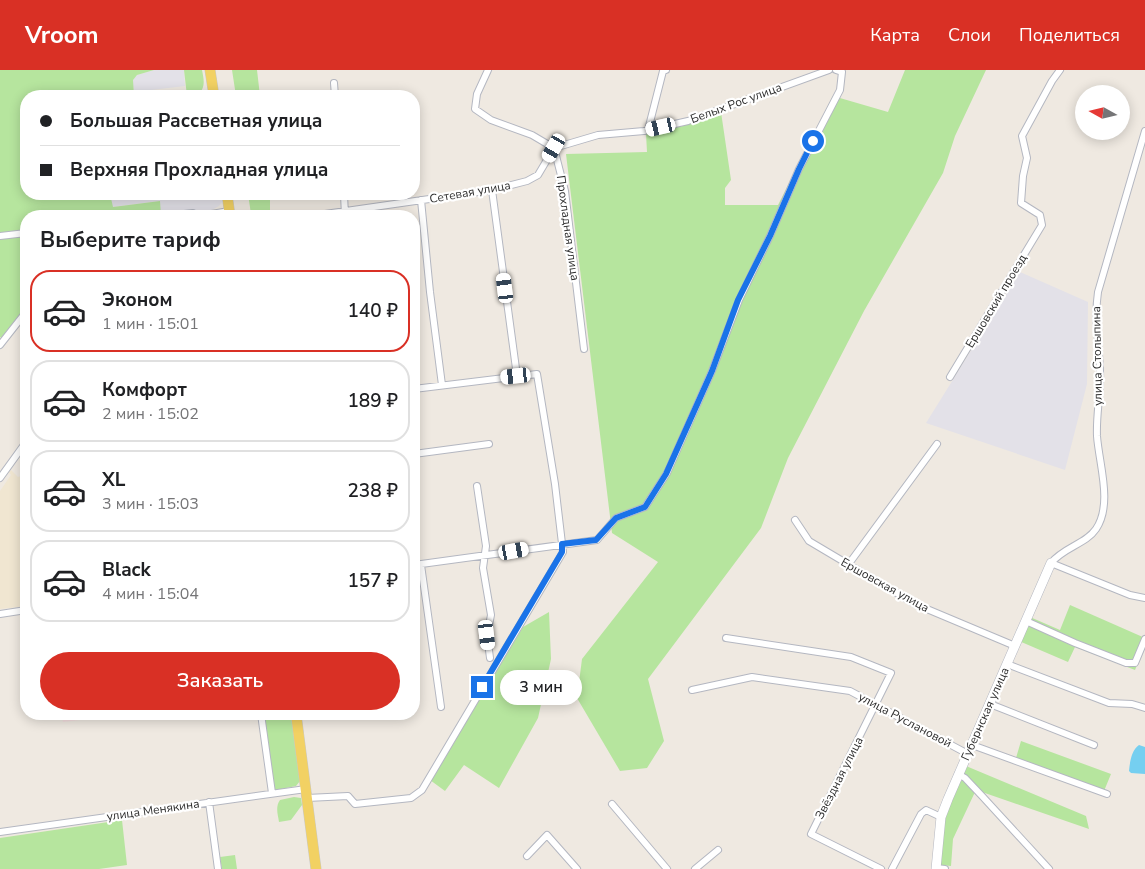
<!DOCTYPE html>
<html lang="ru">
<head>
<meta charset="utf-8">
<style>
	:root { --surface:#fff; --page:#f6f6f6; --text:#202124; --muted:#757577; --line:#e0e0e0; --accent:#d93025 }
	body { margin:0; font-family:"Nunito Sans",sans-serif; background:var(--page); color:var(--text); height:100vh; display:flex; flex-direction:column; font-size:19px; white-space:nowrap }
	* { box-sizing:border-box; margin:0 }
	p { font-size:16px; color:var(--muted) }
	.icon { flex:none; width:28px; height:28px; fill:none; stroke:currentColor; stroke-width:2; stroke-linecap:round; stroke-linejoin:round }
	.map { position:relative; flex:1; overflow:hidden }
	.details { position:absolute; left:20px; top:140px; width:400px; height:510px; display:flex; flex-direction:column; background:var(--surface); border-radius:20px; box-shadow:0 2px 12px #0003 }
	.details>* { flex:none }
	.hud { position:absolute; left:20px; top:20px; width:400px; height:110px; border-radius:20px; box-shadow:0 2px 12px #0003; display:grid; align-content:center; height:110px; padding:0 20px; background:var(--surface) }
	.needle { width:32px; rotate:278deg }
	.controls { position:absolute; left:1075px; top:15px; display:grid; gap:10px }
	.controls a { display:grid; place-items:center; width:55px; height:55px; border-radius:50%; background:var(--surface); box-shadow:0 2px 12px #0003; font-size:25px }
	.end { position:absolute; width:22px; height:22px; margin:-11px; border:6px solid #1a73e8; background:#fff; box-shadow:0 0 0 2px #fff }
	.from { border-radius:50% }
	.bubble { position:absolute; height:35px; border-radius:18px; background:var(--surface); box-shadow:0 2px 12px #0003; font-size:16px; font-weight:600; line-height:35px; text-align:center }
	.car { position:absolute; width:15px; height:30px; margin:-15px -8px; border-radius:6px; box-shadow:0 0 4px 1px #0007; background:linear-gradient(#fff 24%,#345 0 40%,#fff 0 76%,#345 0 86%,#fff 0) }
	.hud b { display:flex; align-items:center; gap:18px; height:48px; font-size:19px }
	.hud b+b { border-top:1px solid var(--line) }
	.hud i { width:12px; height:12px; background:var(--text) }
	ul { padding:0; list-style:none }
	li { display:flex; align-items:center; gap:15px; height:82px; margin:0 10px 8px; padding:0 10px; border:2px solid var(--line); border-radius:20px }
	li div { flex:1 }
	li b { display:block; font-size:19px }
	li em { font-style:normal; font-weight:600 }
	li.active { border-color:var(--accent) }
	li>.icon { width:45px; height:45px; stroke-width:1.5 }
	h2 { padding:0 20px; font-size:22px; line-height:60px }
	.cta { display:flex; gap:10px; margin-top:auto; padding:10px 20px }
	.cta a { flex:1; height:58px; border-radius:30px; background:var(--accent); color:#fff; font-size:20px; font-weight:600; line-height:58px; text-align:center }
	header { display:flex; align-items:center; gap:30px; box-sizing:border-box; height:70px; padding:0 25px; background:var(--accent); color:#fff }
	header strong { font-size:24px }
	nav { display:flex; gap:28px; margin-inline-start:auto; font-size:18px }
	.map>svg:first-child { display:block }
	.industrial { fill:#e3e1e8 }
	.education { fill:#f0e6d1 }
	.medical { fill:#f5dfe0 }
	.green { fill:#b6e59e }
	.water { fill:#75cff0 }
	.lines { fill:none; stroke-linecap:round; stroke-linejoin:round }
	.street-casing { stroke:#b4b7c1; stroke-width:8 }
	.secondary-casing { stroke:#b4b7c1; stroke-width:10 }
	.primary-casing { stroke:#c9c9c9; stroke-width:11 }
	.street { stroke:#fff; stroke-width:6 }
	.secondary { stroke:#fff; stroke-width:9 }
	.primary { stroke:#f2d163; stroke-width:10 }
	.route { stroke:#1a73e8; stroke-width:6 }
	.labels { text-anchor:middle; stroke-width:4.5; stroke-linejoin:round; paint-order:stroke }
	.street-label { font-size:12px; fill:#2e2e2e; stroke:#fff }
</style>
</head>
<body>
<header>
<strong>Vroom</strong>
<nav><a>Карта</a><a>Слои</a><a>Поделиться</a></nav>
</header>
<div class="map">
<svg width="1145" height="799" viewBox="0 0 1145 799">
	<rect width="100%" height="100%" fill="#efe9e1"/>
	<path class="industrial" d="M154,0h30l1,16 -51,6 -2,-12 5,-5z
		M110,124h111l1,8 -3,4 -7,4 -51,5 -2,-14 -47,6z
		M1020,202l68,30 -1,82 -22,86 -139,-47z"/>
	<path class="education" d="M26,379v157l-26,3v-118l11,-16 -2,-3 2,-2 7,7 3,-1 -1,-19z"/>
	<path class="medical" d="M62,644h69l-68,8z"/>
	<path class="green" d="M0,0h154l-17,5 -4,5 1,16h-108v98h84l3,13 47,-6 1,14 51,-5 -20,6h-166v92l-23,31 -3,-2z
		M184,0h18c2,10 4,18 -5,26h-10z
		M232,0h25l3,26h-24z
		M905,0h81l-31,66 -12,37 -79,138 -76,147 -27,70 -113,151 16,62 -17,27 -27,3 -43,-73 5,-39 76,-97 -46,-29 -46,-379 81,-2 -1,-18 75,-22 10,68 -6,8v17h53l55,-109 55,16z
		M248,124h22v17l-14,4 -5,-1z
		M1070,535l75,33v8l-10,24 -60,-23 -7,15 -49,-21 11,-24 30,13z
		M549,542l2,47 -13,59 -39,70 -35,-23 -19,26 -15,-11 93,-153z
		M262,644h29l9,67 -4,5 -20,4 -2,-2z
		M1021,671l90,33 -7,17 -88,-33z
		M966,696l120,50 3,13 -107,-37 -18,-18z
		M959,711h6l10,11 -22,47 -2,27 -10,-1 -2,-3 5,-44z
		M294,727l7,1 1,7 -11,15 -12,2c-1,-7 -4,-15 1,-22z
		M122,750l5,45 -28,4h-99v-31z
		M235,785l2,14h-15l-2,-12z"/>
	<path class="water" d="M1139,675l6,2v27l-14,-1 -2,-2c1,-9 2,-20 10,-26z"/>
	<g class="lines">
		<defs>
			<path id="street" d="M488,0l-11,24 -2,15 16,11 41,15 22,13 11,43 19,158
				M334,13l1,13
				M648,60l15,-59 3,-1
				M1145,61l-47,161c-4,27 1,52 2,79 1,22 -4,43 -3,65 2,28 16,68 -1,93 -10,15 -32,18 -45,34l79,32 15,3
				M492,120l25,186
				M344,124l1,22
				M421,130l9,92 12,93
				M166,146l27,-3 4,3
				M200,146l29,-5
				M311,146l181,-26 35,-9 11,-6 16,-27 44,-13 46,-4 44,-10 141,-51
				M0,166l26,-3
				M0,275l26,-33
				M950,307l92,-152 -2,-10 -19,-12 2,-27 4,-18 -5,-22 30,-55 8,-11
				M414,384l75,-10
				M0,408l26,-36
				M477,416l9,60 -3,22 8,47 -4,20 3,23
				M795,450l14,21 106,63 100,42
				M414,495l183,-25 19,-22 29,-11 22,-34 45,-102 27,-71 31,-64 29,-67 41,-79 2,-18 -6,-2
				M421,495l20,142
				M848,495l89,-121
				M0,544l26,-4
				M1026,551l49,22 51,20h9l10,-24
				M726,568l125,19 40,16 -80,161 70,35
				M1007,594l102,39 23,1 13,4
				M692,620l60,-13 98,14 118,63
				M990,634l104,41
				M261,644l11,79
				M972,675l135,49
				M958,704l7,4 17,18 67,73
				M307,728l41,-2 7,8 56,-6 11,-8 141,-238 -8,-68 -18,-110 -123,15
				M209,732l9,67
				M612,734l55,65
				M0,762l306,-43
				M527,786l20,-21 30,34
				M936,798l9,1
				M695,799l23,-19
				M892,799l29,-55 5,-4 15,7"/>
			<path id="secondary" d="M936,799l5,-52 7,-18 103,-236"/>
			<path id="primary" d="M210,0l4,26
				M227,124l3,22
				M296,644l20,155"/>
		</defs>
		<use href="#street" class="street-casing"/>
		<use href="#secondary" class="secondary-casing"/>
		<use href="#primary" class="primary-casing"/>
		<use href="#street" class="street"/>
		<use href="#secondary" class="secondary"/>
		<use href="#primary" class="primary"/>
	</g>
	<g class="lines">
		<path class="route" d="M482,617l80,-135v-8l34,-4 20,-22 29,-11 21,-33 46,-103 26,-71 32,-64 29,-67 14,-28"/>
	</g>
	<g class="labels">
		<g class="street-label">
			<text transform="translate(736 33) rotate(-20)" y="4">Белых Рос улица</text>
			<text transform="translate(470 122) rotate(-10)" y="4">Сетевая улица</text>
			<text transform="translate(568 158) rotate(82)" y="4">Прохладная улица</text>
			<text transform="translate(996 231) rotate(-59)" y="4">Ершовский проезд</text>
			<text transform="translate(1097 286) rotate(-91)" y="4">улица Столыпина</text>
			<text transform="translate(885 515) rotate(29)" y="4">Ершовская улица</text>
			<text transform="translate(985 644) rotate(-66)" y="4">Губернская улица</text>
			<text transform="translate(905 650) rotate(28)" y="4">улица Руслановой</text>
			<text transform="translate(839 708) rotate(-63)" y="4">Звёздная улица</text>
			<text transform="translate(153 740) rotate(-8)" y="4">улица Менякина</text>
		</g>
	</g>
</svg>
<div class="controls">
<a><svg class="needle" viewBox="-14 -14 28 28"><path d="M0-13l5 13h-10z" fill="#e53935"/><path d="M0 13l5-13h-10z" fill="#757577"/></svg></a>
</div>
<i class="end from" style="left:813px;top:71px"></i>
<i class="end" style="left:482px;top:617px"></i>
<div class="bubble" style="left:500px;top:600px;width:82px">3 мин</div>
<i class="car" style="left:661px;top:57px;rotate:257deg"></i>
<i class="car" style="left:554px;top:78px;rotate:210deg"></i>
<i class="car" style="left:505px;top:218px;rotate:353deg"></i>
<i class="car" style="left:516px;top:306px;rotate:264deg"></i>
<i class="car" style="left:514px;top:481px;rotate:80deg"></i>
<i class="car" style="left:487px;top:565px;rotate:173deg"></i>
<div class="hud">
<b><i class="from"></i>Большая Рассветная улица</b>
<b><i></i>Верхняя Прохладная улица</b>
</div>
<section class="details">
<h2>Выберите тариф</h2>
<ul>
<li class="active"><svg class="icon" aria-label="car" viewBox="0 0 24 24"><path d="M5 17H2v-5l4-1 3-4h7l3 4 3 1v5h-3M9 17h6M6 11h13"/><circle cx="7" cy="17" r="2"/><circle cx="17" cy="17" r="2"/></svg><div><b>Эконом</b><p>1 мин · 15:01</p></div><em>140 ₽</em></li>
<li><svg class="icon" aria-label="car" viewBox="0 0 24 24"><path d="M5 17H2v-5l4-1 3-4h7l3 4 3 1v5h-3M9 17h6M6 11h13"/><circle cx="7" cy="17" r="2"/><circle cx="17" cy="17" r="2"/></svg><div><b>Комфорт</b><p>2 мин · 15:02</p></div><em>189 ₽</em></li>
<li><svg class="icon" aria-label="car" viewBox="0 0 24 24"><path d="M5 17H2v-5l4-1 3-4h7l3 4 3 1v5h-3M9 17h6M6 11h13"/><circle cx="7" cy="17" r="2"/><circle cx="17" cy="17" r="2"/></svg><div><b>XL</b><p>3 мин · 15:03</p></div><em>238 ₽</em></li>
<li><svg class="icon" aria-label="car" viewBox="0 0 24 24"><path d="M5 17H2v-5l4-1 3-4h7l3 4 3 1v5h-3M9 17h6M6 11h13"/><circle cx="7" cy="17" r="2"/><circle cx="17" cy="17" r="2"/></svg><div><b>Black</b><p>4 мин · 15:04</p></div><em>157 ₽</em></li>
</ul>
<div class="cta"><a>Заказать</a></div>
</section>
</div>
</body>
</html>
